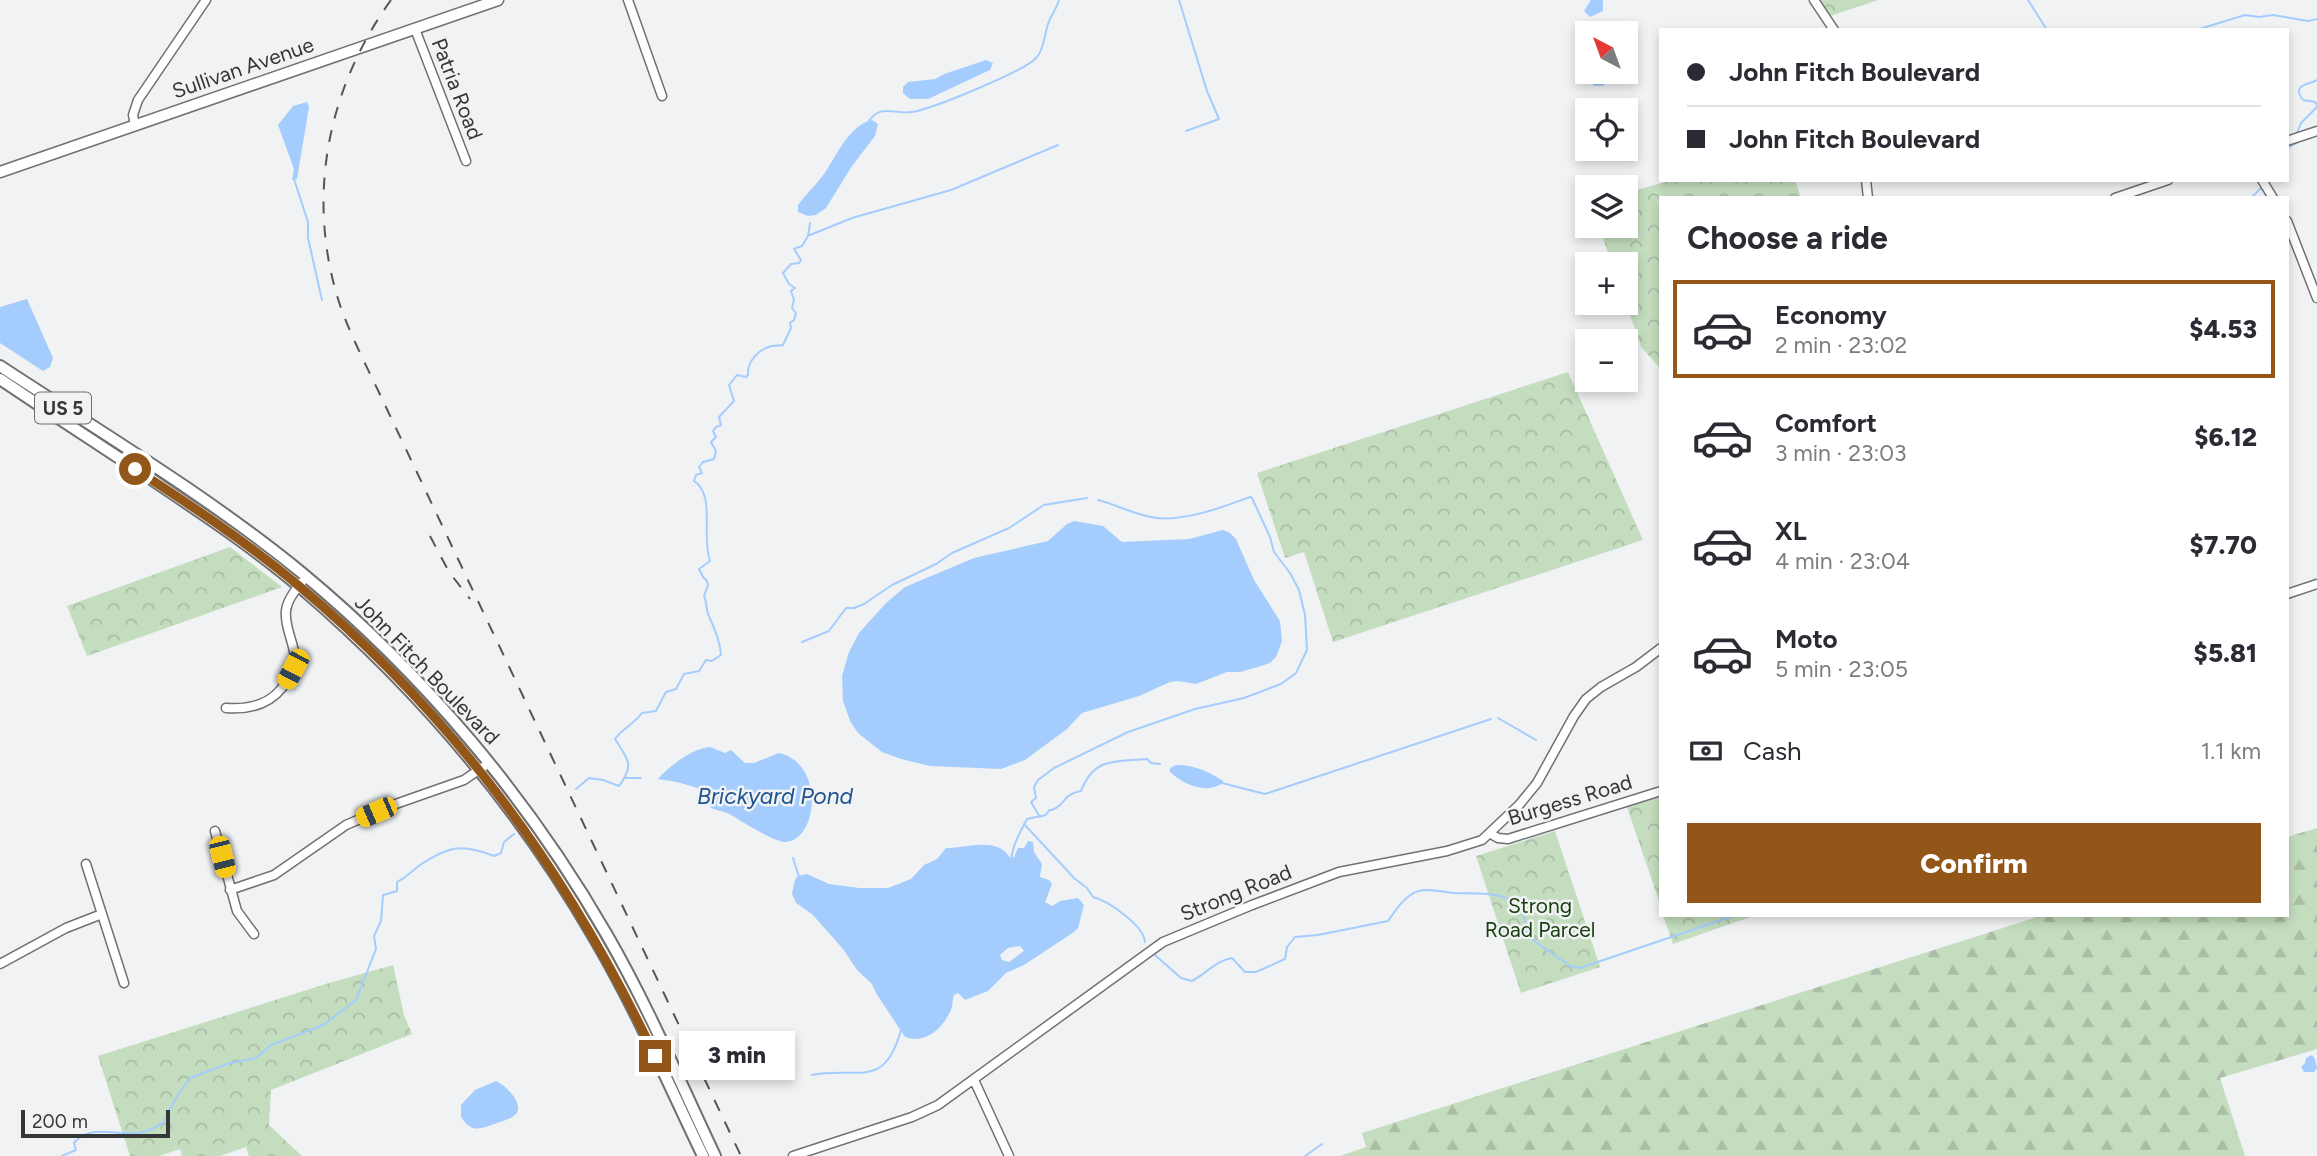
<!DOCTYPE html>
<html lang="en">
<head>
<meta charset="utf-8">
<style>
	:root { --surface:#fff; --page:#f7f7f7; --text:#2b2b33; --muted:#7c7c81; --line:#e1e1e2; --accent:#935619 }
	body { margin:0; font-family:Figtree,sans-serif; background:var(--page); color:var(--text); height:100vh; display:flex; flex-direction:column; font-size:26px; white-space:nowrap }
	* { box-sizing:border-box; margin:0 }
	p { font-size:23px; color:var(--muted) }
	.icon { flex:none; width:38px; height:38px; fill:none; stroke:currentColor; stroke-width:2; stroke-linecap:round; stroke-linejoin:round }
	.map { position:relative; flex:1; overflow:hidden }
	.details { position:absolute; left:1659px; top:196px; width:630px; height:721px; display:flex; flex-direction:column; background:var(--surface); border-radius:0px; box-shadow:0 4px 10px #0003 }
	.details>* { flex:none }
	.guide { position:absolute; left:1659px; top:28px; width:630px; height:154px; border-radius:0px; box-shadow:0 4px 10px #0003; display:grid; align-content:center; height:154px; padding:0 28px; background:var(--surface) }
	.needle { width:46px; rotate:319deg }
	.buttons { position:absolute; left:1575px; top:21px; display:grid; gap:14px }
	.buttons a { display:grid; place-items:center; width:63px; height:63px; border-radius:0px; background:var(--surface); box-shadow:0 4px 10px #0003; font-size:35px }
	.scale { position:absolute; left:21px; bottom:18px; width:149px; box-sizing:border-box; padding-left:7px; border:4px solid #353636; border-top:0; font-size:19px; line-height:24px; white-space:nowrap; color:#353636; -webkit-text-stroke:5px #f1f2f4; paint-order:stroke }
	.end { position:absolute; width:32px; height:32px; margin:-16px; border:9px solid #935619; background:#fff; box-shadow:0 0 0 4px #fff }
	.from { border-radius:50% }
	.bubble { position:absolute; height:49px; border-radius:0px; background:var(--surface); box-shadow:0 4px 10px #0003; font-size:23px; font-weight:800; line-height:49px; text-align:center }
	.car { position:absolute; width:21px; height:42px; margin:-21px -10px; border-radius:9px; box-shadow:0 0 5px 2px #0007; background:linear-gradient(#f5c518 24%,#345 0 40%,#f5c518 0 76%,#345 0 86%,#f5c518 0) }
	.guide b { display:flex; align-items:center; gap:24px; height:66px; font-size:26px }
	.guide b+b { border-top:2px solid var(--line) }
	.guide i { width:18px; height:18px; background:var(--text) }
	ul { padding:0; list-style:none }
	li { display:flex; align-items:center; gap:21px; height:98px; margin:0 14px 10px; padding:0 14px; border:4px solid transparent; border-radius:0px }
	li div { flex:1 }
	li b { display:block; font-size:26px }
	li em { font-style:normal; font-weight:800 }
	li.current { border-color:var(--accent) }
	li>.icon { width:63px; height:63px; stroke-width:1.5 }
	h2 { padding:0 28px; font-size:32px; line-height:84px }
	.pay { display:flex; align-items:center; gap:18px; height:77px; padding:0 28px; font-size:26px }
	.pay p { margin-inline-start:auto }
	.cta { display:flex; gap:14px; margin-top:auto; padding:14px 28px }
	.cta a { flex:1; height:80px; border-radius:0px; background:var(--accent); color:#fff; font-size:28px; font-weight:800; line-height:80px; text-align:center }
	.map>svg:first-child { display:block }
	.forest { fill:url(#forest-firs) }
	.park { fill:url(#park-crowns) }
	.water { fill:#a4cdfe; fill-rule:evenodd }
	.lines { fill:none; stroke-linecap:round; stroke-linejoin:round }
	.stream { stroke:#a4cdfe; stroke-width:2 }
	.minor-casing { stroke:#6f7172; stroke-width:11 }
	.major-casing { stroke:#6f7172; stroke-width:13 }
	.highway-casing { stroke:#6f7172; stroke-width:14 }
	.minor { stroke:#fff; stroke-width:8 }
	.major { stroke:#fff; stroke-width:10 }
	.highway { stroke:#fff; stroke-width:10 }
	.rail { stroke:#545555; stroke-width:2; stroke-dasharray:12 12; stroke-linecap:butt }
	.route { stroke:#935619; stroke-width:9 }
	.labels { text-anchor:middle; stroke-width:5; stroke-linejoin:round; paint-order:stroke }
	.shield { fill:#f1f2f4; stroke:#6d6e6f; stroke-width:2 }
	.shield-label { font-size:19px; font-weight:bold; fill:#353636 }
	.street-label { font-size:21px; fill:#353636; stroke:#f1f2f4 }
	.park-label { font-size:21px; fill:#19400e; stroke:#f1f2f4 }
	.water-label { font-size:23px; font-style:italic; fill:#1d538e; stroke:#f1f2f4 }
</style>
</head>
<body>
<div class="map">
<svg width="2317" height="1156" viewBox="0 0 2317 1156">
	<defs>
		<pattern id="forest-firs" width="22" height="20" patternUnits="userSpaceOnUse" patternTransform="scale(1.75)"><rect width="22" height="20" fill="#c4ddbe"/><path d="M5 1l3.5 6h-7zM16 11l3.5 6h-7z" fill="#a9bea4"/></pattern>
		<pattern id="park-crowns" width="20" height="18" patternUnits="userSpaceOnUse" patternTransform="scale(1.75)"><rect width="20" height="18" fill="#c4ddbe"/><path d="M2 6a3 3 0 1 1 6 0M12 15a3 3 0 1 1 6 0" fill="none" stroke="#a9bea4"/></pattern>
	</defs>
	<rect width="100%" height="100%" fill="#f1f2f4"/>
	<path class="forest" d="M2317,828v221l-97,29 25,78h-905l26,-9 -4,-14 681,-218h244v-78z"/>
	<path class="park" d="M1820,0h58l-48,16z
		M1672,180h123l6,18h-140v171l-20,-22 -15,-44v-39h-14l-13,-38h27v-33z
		M1568,372l75,168 -310,102 -29,-90 -19,6 -28,-85z
		M230,547l52,40 -195,69 -20,-50z
		M1661,797v110l-34,-100z
		M1555,831l45,136 -79,26 -45,-137z
		M1663,915h93l-83,29z
		M393,965l11,50 8,19 -141,56 -2,35 33,31h-53l-3,-9 -26,9h-38l-2,-7 -21,7h-29l-32,-100 231,-73z"/>
	<path class="water" d="M1591,0h12v11l-13,6 -6,-6z
		M1587,56v16h28l-12,14h-9l-11,-12 -4,-10z
		M986,60l7,3 -3,7 -62,29h-18l-7,-6v-6l5,-5 27,-3 9,-5z
		M307,102l2,5 -12,72 -5,1 2,-11 -16,-44 15,-19z
		M872,120l6,4 -3,12 -23,30 -26,42 -10,7 -8,1 -10,-4v-7c8,-11 18,-20 26,-31 12,-17 25,-49 48,-54z
		M27,299l26,59 -3,9 -7,4 -43,-28v-36z
		M1074,521l29,5 19,16 67,-3 34,-9 7,3 6,6 18,41 26,41 2,20 -6,16 -6,6 -9,3 -21,6h-13l-31,12 -18,-3 -8,1 -31,14 -57,17 -15,16 -42,31 -24,9 -71,-3 -29,-7 -19,-7 -24,-19 -8,-12 -7,-20 -1,-25 7,-24 10,-19 27,-30 19,-16 69,-29 74,-17 19,-17z
		M710,747l15,6 6,-3 14,13h9l25,-10c47,10 39,91 4,89 -10,-1 -42,-21 -52,-27 -6,-4 -13,-4 -20,-7l-10,-19 -24,-7 -19,-3c11,-13 35,-31 52,-32z
		M1176,765c18,0 32,6 47,16v2c-18,12 -40,1 -53,-11v-4z
		M1028,841l5,1 1,10 8,12 -2,13 9,3 3,4 -7,18 7,4 8,-5 18,-3 6,7 -6,23 -4,4 -50,33 -18,8 -18,18 -23,9 -7,-7 -4,2c-2,6 -1,12 -4,17 -9,18 -25,32 -45,25l-29,-44 -4,-9 -15,-14 -14,-21 -31,-35 -16,-11 -4,-9 3,-14 3,-4 9,-2 22,10 30,4h29l23,-9 13,-14 13,-6 9,-11c21,0 52,-12 64,10l4,-1 4,-9h6zM1020,946l4,5 -15,11 -7,-2 -2,-5 8,-7z
		M2312,1055l3,4 2,9 -3,4h-10l-3,-5 4,-4 1,-5z
		M496,1081c9,4 30,23 19,34 -4,4 -15,7 -21,9 -6,2 -15,6 -21,4 -6,-2 -9,-7 -12,-11v-12l14,-15z"/>
	<g class="lines">
		<path class="stream" d="M1179,0l28,91 12,28 -33,12
			M2028,0l19,30
			M2196,30l49,-15 14,2 14,-2 35,6 9,-2
			M2317,80c-8,5 -26,4 -14,20l12,2 2,3
			M869,121c12,-18 26,-6 43,-9 20,-3 110,-40 123,-53 10,-9 9,-28 15,-40 3,-6 7,-12 9,-19
			M2297,133l4,-10 16,-16
			M2287,148l11,-6
			M294,179l14,43v16l14,62
			M2268,182l1,-2
			M2251,198l11,-11
			M810,235l42,-17 99,-28 107,-45
			M802,642l27,-11 17,-23h8l10,-4 28,-19 44,-21 16,-11 57,-25 35,-23 43,-7
			M1498,718l38,22
			M625,778h16
			M1222,783l43,11 226,-75
			M576,789l13,-11 14,2 16,6c16,-22 9,-26 -4,-47 8,-11 19,-15 27,-26l14,-2 10,-19 10,-3 8,-15 15,-3 7,-11 6,1 9,-6c-1,-15 -7,-27 -13,-41 -2,-7 -1,-11 -4,-18l4,-11 -1,-4 -4,-4 -4,-8 11,-8c-9,-24 6,-66 -16,-80l2,-6 6,-2 -3,-6 4,-5 11,-3 2,-8 -5,-9 5,-5 -3,-6 3,-4 5,-2 -2,-8 15,-16 -5,-16 8,-10 9,2 2,-2c-1,-14 11,-26 24,-29 4,-1 8,0 11,-1l8,-17 -1,-5 4,-3 2,-7 -4,-5 2,-8 -3,-9 4,-3 -6,-4 -6,-11 8,-9 8,-1 2,-3 -7,-11 8,-3 6,-10 2,-13
			M1040,817l-9,-15 5,-4 -2,-11 4,-7 16,-12 74,-36 67,-23 49,-11 37,-14 15,-11 11,-23 -2,-35 -6,-25 -9,-17 -16,-21 -4,-15 -18,-39 -2,-1c-27,10 -64,24 -93,21 -20,-2 -39,-13 -59,-18
			M1024,824l51,55 12,9 6,9c16,4 51,29 52,45
			M793,858l6,19
			M1011,859c2,-14 9,-27 16,-40l19,-4c7,-10 -1,-1 10,-7 11,-6 6,-13 25,-17 13,-34 34,-29 66,-32l4,4 9,1
			M1155,955l26,23 11,3c15,-8 23,-20 40,-23l13,14h11l29,-13 2,-12 8,-10 23,-2 70,-14c7,-10 18,-27 31,-30 9,-3 24,1 34,2 32,1 75,-5 73,42l44,31 10,2 156,-53
			M812,1075c46,-9 72,16 89,-45
			M62,1156l14,-6 -2,-7c17,-21 46,-5 69,-11 7,-1 14,-6 20,-9l14,-27 13,-18 37,-14 29,-6 15,-13 52,-20 33,-25 20,-51 -2,-13 7,-15 2,-26 14,-4v-9c9,-4 15,-11 23,-17 29,-19 42,-22 74,-9l7,-3 3,-11 10,-8
			M1305,1156l17,-12"/>
		<defs>
			<path id="minor" d="M628,0l34,96
				M1814,0l20,30
				M415,29l51,132
				M135,125l-2,-10 5,-15 68,-100
				M2287,141l30,-10
				M1866,180l2,18
				M2262,180l11,18
				M2115,198l53,-18
				M2287,221l30,77
				M2287,594l30,-10
				M226,708c25,2 49,-5 61,-28 3,-6 8,-13 8,-20 0,-16 -11,-33 -9,-49 1,-11 9,-21 16,-29
				M215,831l22,80 17,23
				M1491,834l7,4 10,1 153,-48
				M86,864l38,119
				M230,890l44,-15 72,-50 44,-19 74,-26 25,-17
				M0,964l66,-36 36,-14
				M974,1080l35,76
				M793,1156l119,-39 26,-12 225,-163 89,-37 87,-33 108,-21 35,-11 37,-35 18,-22 37,-67 12,-17 15,-12 35,-20 25,-19"/>
			<path id="major" d="M0,172l498,-172"/>
			<path id="highway" d="M0,366c102,67 208,130 302,207 122,101 226,225 305,362 41,71 73,147 108,221
				M0,379c49,33 99,66 148,98 52,35 104,69 152,110 118,101 218,218 295,352 41,70 73,144 108,217"/>
		</defs>
		<use href="#minor" class="minor-casing"/>
		<use href="#major" class="major-casing"/>
		<use href="#highway" class="highway-casing"/>
		<use href="#minor" class="minor"/>
		<use href="#major" class="major"/>
		<use href="#highway" class="highway"/>
		<path class="rail" d="M391,0c-65,90 -86,202 -50,308 12,33 29,65 44,97l356,751
			M430,536l19,36 21,27"/>
	</g>
	<g class="lines">
		<path class="route" d="M135,469c57,37 113,74 164,117 158,133 268,285 356,470"/>
	</g>
	<g class="labels">
		<rect class="shield" x="35" y="392.5" width="56" height="31" rx="5"/>
		<g class="shield-label">
			<text x="63" y="415">US 5</text>
		</g>
		<g class="street-label">
			<text transform="translate(243 68) rotate(-19)" y="7">Sullivan Avenue</text>
			<text transform="translate(457 89) rotate(69)" y="7">Patria Road</text>
			<text transform="translate(427 670) rotate(46)" y="7">John Fitch Boulevard</text>
			<text transform="translate(1570 800) rotate(-17)" y="7">Burgess Road</text>
			<text transform="translate(1236 893) rotate(-22)" y="7">Strong Road</text>
		</g>
		<g class="park-label">
			<text x="1540" y="913">Strong<tspan x="1540" dy="24">Road Parcel</tspan></text>
		</g>
		<g class="water-label">
			<text x="775" y="804">Brickyard Pond</text>
		</g>
	</g>
</svg>
<div class="buttons">
<a><svg class="needle" viewBox="-14 -14 28 28"><path d="M0-13l5 13h-10z" fill="#e53935"/><path d="M0 13l5-13h-10z" fill="#7c7c81"/></svg></a>
<a><svg class="icon" aria-label="locate" viewBox="0 0 24 24"><circle cx="12" cy="12" r="6"/><path d="M12 2v4M12 18v4M2 12h4M18 12h4"/></svg></a>
<a><svg class="icon" aria-label="layers" viewBox="0 0 24 24"><path d="M12 4l9 5-9 5-9-5zM3 14l9 5 9-5"/></svg></a>
<a>+</a>
<a>−</a>
</div>
<div class="scale">200 m</div>
<i class="end from" style="left:135px;top:469px"></i>
<i class="end" style="left:655px;top:1056px"></i>
<div class="bubble" style="left:679px;top:1031px;width:116px">3 min</div>
<i class="car" style="left:293px;top:669px;rotate:208deg"></i>
<i class="car" style="left:376px;top:812px;rotate:247deg"></i>
<i class="car" style="left:222px;top:857px;rotate:166deg"></i>
<div class="guide">
<b><i class="from"></i>John Fitch Boulevard</b>
<b><i></i>John Fitch Boulevard</b>
</div>
<section class="details">
<h2>Choose a ride</h2>
<ul>
<li class="current"><svg class="icon" aria-label="car" viewBox="0 0 24 24"><path d="M5 17H2v-5l4-1 3-4h7l3 4 3 1v5h-3M9 17h6M6 11h13"/><circle cx="7" cy="17" r="2"/><circle cx="17" cy="17" r="2"/></svg><div><b>Economy</b><p>2 min · 23:02</p></div><em>$4.53</em></li>
<li><svg class="icon" aria-label="car" viewBox="0 0 24 24"><path d="M5 17H2v-5l4-1 3-4h7l3 4 3 1v5h-3M9 17h6M6 11h13"/><circle cx="7" cy="17" r="2"/><circle cx="17" cy="17" r="2"/></svg><div><b>Comfort</b><p>3 min · 23:03</p></div><em>$6.12</em></li>
<li><svg class="icon" aria-label="car" viewBox="0 0 24 24"><path d="M5 17H2v-5l4-1 3-4h7l3 4 3 1v5h-3M9 17h6M6 11h13"/><circle cx="7" cy="17" r="2"/><circle cx="17" cy="17" r="2"/></svg><div><b>XL</b><p>4 min · 23:04</p></div><em>$7.70</em></li>
<li><svg class="icon" aria-label="car" viewBox="0 0 24 24"><path d="M5 17H2v-5l4-1 3-4h7l3 4 3 1v5h-3M9 17h6M6 11h13"/><circle cx="7" cy="17" r="2"/><circle cx="17" cy="17" r="2"/></svg><div><b>Moto</b><p>5 min · 23:05</p></div><em>$5.81</em></li>
</ul>
<div class="pay"><svg class="icon" aria-label="cash" viewBox="0 0 24 24"><path d="M3 7h18v10H3z"/><circle cx="12" cy="12" r="2"/></svg>Cash<p>1.1 km</p></div>
<div class="cta"><a>Confirm</a></div>
</section>
</div>
</body>
</html>
